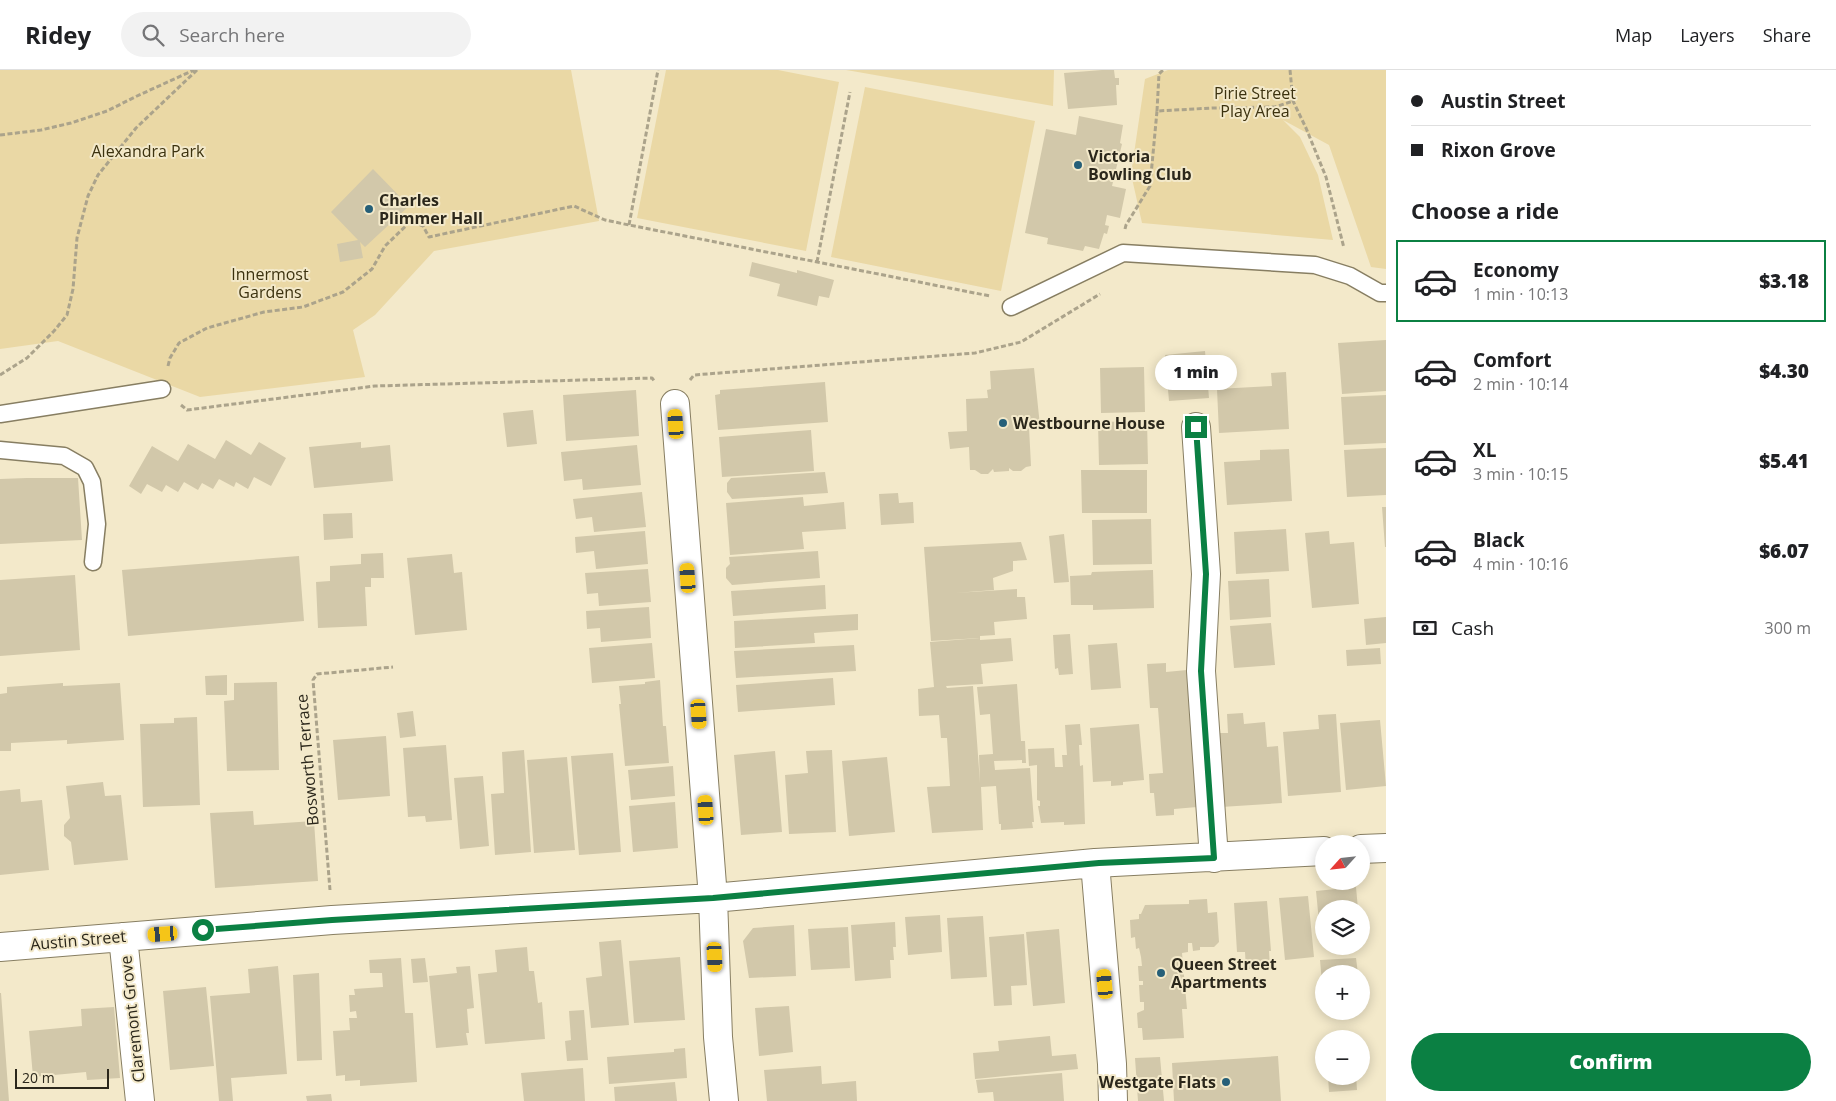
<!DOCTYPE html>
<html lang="en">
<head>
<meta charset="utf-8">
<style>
	:root { --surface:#fff; --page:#f2f2f2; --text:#202124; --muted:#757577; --line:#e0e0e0; --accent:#0b8043 }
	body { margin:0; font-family:"Open Sans",sans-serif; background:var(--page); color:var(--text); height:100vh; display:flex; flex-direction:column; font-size:19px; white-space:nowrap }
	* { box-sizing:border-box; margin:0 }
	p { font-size:16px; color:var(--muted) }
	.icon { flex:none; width:28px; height:28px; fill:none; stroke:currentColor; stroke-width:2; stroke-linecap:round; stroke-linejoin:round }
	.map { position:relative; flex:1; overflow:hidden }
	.drawer { display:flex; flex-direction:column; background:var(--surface); width:450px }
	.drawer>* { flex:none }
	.top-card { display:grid; align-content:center; height:110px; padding:0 25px; background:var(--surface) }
	.needle { width:32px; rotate:243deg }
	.buttons { position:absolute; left:1315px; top:765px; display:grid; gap:10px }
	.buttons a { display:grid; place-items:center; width:55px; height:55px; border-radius:50%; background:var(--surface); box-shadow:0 2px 12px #0003; font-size:25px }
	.scale { position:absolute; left:15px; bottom:12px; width:94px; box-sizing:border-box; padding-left:5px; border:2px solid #2b271b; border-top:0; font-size:14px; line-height:18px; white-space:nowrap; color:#2b271b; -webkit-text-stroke:4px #f3e9ca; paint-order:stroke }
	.end { position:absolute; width:22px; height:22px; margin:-11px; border:6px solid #0b8043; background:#fff; box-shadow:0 0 0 2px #fff }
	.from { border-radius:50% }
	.bubble { position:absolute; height:35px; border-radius:18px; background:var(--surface); box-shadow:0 2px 12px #0003; font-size:16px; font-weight:800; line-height:35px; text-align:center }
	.car { position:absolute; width:15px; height:30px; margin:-15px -8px; border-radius:6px; box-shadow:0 0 4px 1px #0007; background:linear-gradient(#f5c518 24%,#345 0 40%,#f5c518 0 76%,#345 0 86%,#f5c518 0) }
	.top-card b { display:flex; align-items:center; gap:18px; height:48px; font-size:19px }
	.top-card b+b { border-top:1px solid var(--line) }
	.top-card i { width:12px; height:12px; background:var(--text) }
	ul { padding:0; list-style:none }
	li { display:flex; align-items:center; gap:15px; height:82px; margin:0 10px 8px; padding:0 15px; border:2px solid transparent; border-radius:0px }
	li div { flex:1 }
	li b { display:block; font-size:19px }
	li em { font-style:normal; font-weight:800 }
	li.selected { border-color:var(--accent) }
	li>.icon { width:45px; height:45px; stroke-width:1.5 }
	h2 { padding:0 25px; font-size:22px; line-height:60px }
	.pay { display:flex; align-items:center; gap:12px; height:55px; padding:0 25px; font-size:19px }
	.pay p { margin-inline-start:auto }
	.button { display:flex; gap:10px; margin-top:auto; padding:10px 25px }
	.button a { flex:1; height:58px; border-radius:30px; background:var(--accent); color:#fff; font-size:20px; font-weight:800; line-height:58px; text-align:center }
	header { display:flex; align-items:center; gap:30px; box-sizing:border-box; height:70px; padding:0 25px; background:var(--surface); border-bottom:1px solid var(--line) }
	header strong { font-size:24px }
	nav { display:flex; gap:28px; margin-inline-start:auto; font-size:18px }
	.search { width:350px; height:45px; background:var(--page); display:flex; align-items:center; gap:12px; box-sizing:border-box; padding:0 18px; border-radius:28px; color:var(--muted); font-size:19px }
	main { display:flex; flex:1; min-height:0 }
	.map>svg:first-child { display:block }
	.green { fill:#ead8a5 }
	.building { fill:#d2c8aa }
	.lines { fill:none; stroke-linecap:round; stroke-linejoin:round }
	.lane-casing { stroke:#877e62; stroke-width:19 }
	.street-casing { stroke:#877e62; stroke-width:30 }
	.path { stroke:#aba38b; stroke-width:3; stroke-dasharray:5 2.5; stroke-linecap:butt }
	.lane { stroke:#fff; stroke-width:16 }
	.street { stroke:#fff; stroke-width:28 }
	.route { stroke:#0b8043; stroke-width:6 }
	.poi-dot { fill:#265f78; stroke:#f3e9ca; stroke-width:2 }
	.labels { text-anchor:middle; stroke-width:4; stroke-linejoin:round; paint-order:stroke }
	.park-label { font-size:16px; fill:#3c320f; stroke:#f3e9ca }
	.poi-label { font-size:16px; font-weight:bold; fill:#2b271b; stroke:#f3e9ca; text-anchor:start }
	.street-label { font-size:16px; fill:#2b271b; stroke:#f3e9ca }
</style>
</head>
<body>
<header>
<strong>Ridey</strong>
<div class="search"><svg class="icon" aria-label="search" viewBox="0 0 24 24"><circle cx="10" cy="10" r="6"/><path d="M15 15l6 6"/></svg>Search here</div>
<nav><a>Map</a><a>Layers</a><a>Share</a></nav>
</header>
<main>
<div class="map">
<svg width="1386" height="1031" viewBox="0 0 1386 1031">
	<rect width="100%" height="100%" fill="#f3e9ca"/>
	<path class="green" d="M0,0h571l28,151 -165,30 -59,64 -22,15 12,47 -165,20 -142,-56 -58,8z
		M666,0h112l61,12 -33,169 -169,-33z
		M846,0h208l-1,36 -201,-35z
		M1168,0h218v199l-15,-2 -42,-122 -46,-25 17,17 18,38 15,65 -191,-17 -11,-49 14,-95z
		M865,17l170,34 -34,170 -170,-34z"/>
	<path class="building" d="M1102,0h12l1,8h4v7h-3l1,20 -49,4 -4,-36z
		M1079,46l44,9 -3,18 2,1 -10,42 14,3 -6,29 -13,-3 -2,10 4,1 -2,8 -3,-1 -5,16 -14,-3 -2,5 -36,-7 1,-6 -23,-5 21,-104 30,6z
		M373,99l36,37 -44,41 -5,-5 3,16 -23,4 -3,-18 21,-4 -27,-28z
		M752,192l45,11v-3l37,10 -5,18 -10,-2 -2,10 -40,-10 3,-12 -31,-8z
		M1386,270v51l-44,3 -4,-51z
		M1205,281l4,47 -40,3 -4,-46z
		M1144,297l1,45 -44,1 -1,-45z
		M1034,298l6,58 -11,1 2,39 -5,1 -5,4h-8l-4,-3v3l-15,1 -1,-3 -5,5h-7l-6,-4h-5l-1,-23 -19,2 -2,-17 19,-1 -1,-32 22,-1 -1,-8 4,-1 -1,-18z
		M1286,302l3,57 -70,4 -2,-44 55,-3 -1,-13z
		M825,312l3,40 -110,8 -3,-35 5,-1v-4z
		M636,320l3,46 -73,5 -3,-46z
		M1386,325v48l-42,2 -3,-48z
		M533,340l4,34 -30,3 -4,-34z
		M1147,351l1,43 -49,1 -1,-43z
		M811,360l3,41 -92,6 -3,-40z
		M226,370l25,15 8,-13 27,16 -15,28 -17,-9 -6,12 -12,-7 -2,5 -15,-8 -6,10 -11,-6 -4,7 -14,-8 -6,10 -12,-7 -4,7 -15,-8 -6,10 -12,-8 23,-40 26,15 10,-17 27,15z
		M361,372v6l29,-3 3,36 -79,7 -5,-41z
		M637,375l4,40 -58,5 -1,-11 -18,2 -3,-29z
		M1386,378v47l-39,2 -3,-47z
		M1289,379l3,52 -65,4 -3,-43 36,-2v-10z
		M1081,400h66v43h-65z
		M825,402l3,21 -96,6 -5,-7v-9l4,-5z
		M27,408h51l4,62 -82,4v-65z
		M642,422l4,35 -52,5 -2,-15 -16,2 -3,-20z
		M898,423l1,10 14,-1 1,21 -33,2 -2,-31z
		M803,427l1,9 40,-4 2,27 -44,3 2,17 -74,6 -4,-52z
		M1382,437h4v40h-1z
		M352,443l1,25 -29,2 -1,-26z
		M1151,449l1,45 -59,1 -1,-45z
		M1286,459l3,42 -53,3 -2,-42z
		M645,461l3,33 -52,5 -2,-18 -18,2 -1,-16z
		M1329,461l1,13 24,-2 5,62 -47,4 -7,-75z
		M1064,464l5,48 -15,1 -5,-47z
		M1021,472l6,18 -14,1v10l-20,7 1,12 -39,3 62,-4v8h8l2,22 -33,3 1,13 -15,1v2l-49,3 -7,-94z
		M818,481l2,27 -88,7 -6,-7v-10l4,-4 -1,-7z
		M383,483l1,25h-13v9h-6l2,39 -49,2 -2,-46 14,-1v-15l31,-2v-10z
		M452,484l2,19 8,-1 5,58 -52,5 -8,-77z
		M299,486l5,65 -176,15 -6,-66z
		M648,499l3,33 -52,4 -1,-13 -11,1 -2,-21z
		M1153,500l1,38 -61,2v-5h-22l-1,-29 21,-1 1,-3z
		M75,505l5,75 -80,6v-76z
		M1269,509l2,38 -41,3 -2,-39z
		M825,515l1,24 -93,7 -2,-25z
		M649,537l2,31 -50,4 -1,-14 -13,1 -1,-18z
		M858,544v16l-44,3 1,10 -80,5 -1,-27z
		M1386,547v26l-20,2 -2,-26z
		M1271,553l4,42 -41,3 -4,-42z
		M1070,564l3,40 -14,1 -1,-7 -3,1 -2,-34z
		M980,568v2l31,-2 2,23 -32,3 2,20 -37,2 1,2 26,-2 7,97 -1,-28 14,-1 -3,-40 -10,1 -3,-28 40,-3 4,57h4l1,22h-4v-3l-28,1 1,9 35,-2 4,54h-2l1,6 -32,2v-6h-2l-3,-38 -15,1 2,43 -51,3 -5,-46 23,-1 -3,-48h-6l-2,-23 -20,1 -1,-27 16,-2 -4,-45z
		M652,573l3,35 -63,5 -3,-35z
		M1117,573l4,45 -30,2 -3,-45z
		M854,575l2,26 -120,7 -2,-27z
		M1380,578l1,16 -34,2 -1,-16z
		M1166,593v9l21,-2 10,137 -23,2v6l-18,1 -2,-23h-4l-1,-19 14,-1 -5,-65h-8l-3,-44z
		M227,605v20h-21l-1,-19z
		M833,608l2,27 -97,7 -2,-27z
		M660,610l3,46h3l3,37 -44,3 -6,-62h2l-2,-18 26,-2v-2z
		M277,612l2,88 -52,1 -3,-70 10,-1v-17z
		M63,613v3l57,-3 4,57 -57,4v-4l-56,3v8h-11v-57l7,-1v-6z
		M413,641l3,25 -16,2 -3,-25z
		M1243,643l1,11 21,-2 2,25 11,-1 4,57 -61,4 -6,-74h13l-1,-19z
		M1336,644l5,78 -53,4 -5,-64 36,-3 -1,-14z
		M197,647l3,88 -57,2 -3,-83 34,-1v-5z
		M1380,650l6,66 -40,4 -6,-67z
		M1080,654l2,21h-3l1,21 3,-1 2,59 -21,1v-3l-23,1 -3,-17h2v-5l-3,-1v-35l-8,1 -1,-17 26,-1 1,19h8l-1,-12h5l-2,-30z
		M1139,654l5,56 -21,2v3l-12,1v-5l-18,1 -3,-54z
		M386,666l4,60 -52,4 -5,-60z
		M446,675l6,75 -26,2 -1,-6 -17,1 -5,-69z
		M524,680l7,102 -36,3 -4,-61 13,-1 -2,-41z
		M832,680l4,82 -47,2 -4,-59 23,-2 -2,-22z
		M775,681l7,81 -41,3 -7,-80z
		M613,683l8,99 -42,3 -8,-99z
		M567,687l8,93 -41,3 -7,-93z
		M887,687l8,75 -46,4 -7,-75z
		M673,696l2,30 -44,4 -3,-30z
		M483,706l6,70 -29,3 -6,-71z
		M103,712l2,14 16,-1 7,65 -54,5 -3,-23 -7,-6v-11l6,-7 -4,-32z
		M20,719l1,13 21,-2 7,70 -49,5v-84z
		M675,732l3,46 -45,4 -4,-46z
		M253,741l1,14 60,-4 4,60 -103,7 -5,-75z
		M1356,817l2,22h-34v32l-3,1 -5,-51z
		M1308,826l6,61 -29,3 -6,-62z
		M1207,829l1,14 9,-1 2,30 -5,5h-14v3l-7,1 -1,-8h-4v9l-6,1 5,56h-5l2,29 -41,2 -1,-12h-4l-1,-15 7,-3v-8h-4l-1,-17h4v-4h-4l-1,-15h4l-1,-9 -2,-9 -3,1 -1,-12 -4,1 -1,-18 9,-1v-5h2l4,-9 44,-1v-4z
		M1267,831l4,50h-2l1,17 -24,1 -1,-17h-8l-3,-49z
		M940,845l2,37 -34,3 -3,-38z
		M983,846l4,61 -36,2 -4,-61z
		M895,852l1,25h-3l1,13h-4l1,18 -36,3 -4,-56z
		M794,855l2,51 -47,2 -6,-37 10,-13z
		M848,857l2,41 -39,2 -3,-41z
		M1059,859l6,74 -32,3 -7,-74z
		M1024,864l3,51 -16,1 1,19 -18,1 -5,-69z
		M621,870l8,85 -38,3 -5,-50 16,-2 -3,-34z
		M527,877l2,24h5l4,32 4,-1 3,37 -60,5 -7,-70 19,-2 -2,-22z
		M680,887l5,63 -51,3 -5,-62z
		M401,888l4,55h8l4,69 -57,4v-6l-15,1v-6l-9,1 -3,-45 17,-1 -1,-12h8l-1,-7 -6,1 -1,-17h6l-1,-6 29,-2 -1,-14h-12l-1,-13z
		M425,888l3,24 -15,1 -2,-24z
		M1356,888l2,16h-34v8h-2l-2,-22z
		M278,896l9,108 -56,4 2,23h-14l-9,-105 40,-3 -2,-24z
		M470,896l4,42 -7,1 2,24h-3l2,12 -32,3 -7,-72 28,-3 -1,-6z
		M319,903l3,87 -25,1 -4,-86z
		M206,917l8,79 -44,4 -7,-79z
		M0,923h1l8,108h-9z
		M789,936l4,46 -34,4 -4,-48z
		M114,937l6,71 -33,2 -1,-8 -53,5 -4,-46 53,-5 -1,-17z
		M584,940l4,50 -21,1 -2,-20 6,-1 -2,-29z
		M1050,966l2,20 24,-2 2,15 -103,10 -2,-26 26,-2 -1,-10z
		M685,978l2,30 -78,6 -2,-27 67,-5v-3z
		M1278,986l3,45h-107l-2,-38z
		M1160,987l4,44h-26l-3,-43z
		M821,996l1,18 34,-3 1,20h-90l-3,-31z
		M583,998l2,33h-61l-3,-28z
		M1062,1003l2,28h-70l-1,-9 -15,1 -2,-13z
		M1328,1006h28l1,14 -28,2z
		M675,1012l2,19h-62l-1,-14z
		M331,1024l1,7h-25l-1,-5z"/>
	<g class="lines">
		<defs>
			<path id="lane" d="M1011,237l112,-54 192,12 35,11 30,17h6
				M0,344l162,-25
				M0,380l64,6 21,12 7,14 5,42 -4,38"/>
			<path id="street" d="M675,334l38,494 5,139 6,64
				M1196,357l10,147 -5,97 13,187
				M1361,779l25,-1
				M1095,793l17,201 1,37
				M123,867l17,164
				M0,877l332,-27 381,-22 382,-35 229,-12"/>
		</defs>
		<use href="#lane" class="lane-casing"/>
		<use href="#street" class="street-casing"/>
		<path class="path" d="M1290,0l3,31 13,27 20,49 18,71
			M1157,41l2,-37 4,-4
			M0,65l41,-5 30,-7 36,-12 30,-15 57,-26
			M629,155l29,-155
			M1125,159l1,-4 24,-39 7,-75 56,-3 62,-1 18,-6
			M817,192l33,-170
			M168,296l2,-8 9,-15 28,-15 57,-16 39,-5 40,-15 29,-23 13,-23 26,-25 12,5 6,11 145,-31 31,14 24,5 361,71
			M0,305l27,-17 27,-27 13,-16 6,-26 4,-51 11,-42 10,-21 38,-47 61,-58
			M690,310l4,-5 281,-22 46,-11 79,-48
			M181,335l6,5 188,-24 277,-8 3,4
			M330,820l-17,-210 4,-6 76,-7"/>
		<use href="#lane" class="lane"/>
		<use href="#street" class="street"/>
	</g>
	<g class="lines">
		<path class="route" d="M203,860l129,-10 381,-22 386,-35 115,-5 -13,-187 5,-97 -10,-147"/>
	</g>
	<g class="poi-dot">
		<circle cx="1078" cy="95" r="5"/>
		<circle cx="369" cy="139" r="5"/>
		<circle cx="1003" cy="353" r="5"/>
		<circle cx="1161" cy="903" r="5"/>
		<circle cx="1226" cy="1012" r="5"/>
	</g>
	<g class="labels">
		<g class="park-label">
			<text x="1255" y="29">Pirie Street<tspan x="1255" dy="18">Play Area</tspan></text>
			<text x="148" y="87">Alexandra Park</text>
			<text x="270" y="210">Innermost<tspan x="270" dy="18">Gardens</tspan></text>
		</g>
		<g class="poi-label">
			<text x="1088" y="92">Victoria<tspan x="1088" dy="18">Bowling Club</tspan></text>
			<text x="379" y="136">Charles<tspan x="379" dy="18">Plimmer Hall</tspan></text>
			<text x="1013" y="359">Westbourne House</text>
			<text x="1171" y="900">Queen Street<tspan x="1171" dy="18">Apartments</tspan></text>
			<text x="1216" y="1018" text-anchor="end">Westgate Flats</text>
		</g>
		<g class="street-label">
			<text transform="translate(307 690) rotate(-95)" y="6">Bosworth Terrace</text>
			<text transform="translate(78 870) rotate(-5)" y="6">Austin Street</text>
			<text transform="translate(132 949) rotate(-96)" y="6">Claremont Grove</text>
		</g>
	</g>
</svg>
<div class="buttons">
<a><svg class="needle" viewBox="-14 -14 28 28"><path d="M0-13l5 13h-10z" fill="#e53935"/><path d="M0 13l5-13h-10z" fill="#757577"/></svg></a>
<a><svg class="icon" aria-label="layers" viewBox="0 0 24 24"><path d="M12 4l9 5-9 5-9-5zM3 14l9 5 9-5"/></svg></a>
<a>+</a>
<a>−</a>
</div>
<div class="scale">20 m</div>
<i class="end from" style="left:203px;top:860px"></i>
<i class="end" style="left:1196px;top:357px"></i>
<div class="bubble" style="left:1155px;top:285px;width:82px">1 min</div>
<i class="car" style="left:676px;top:354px;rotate:356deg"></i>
<i class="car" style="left:688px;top:508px;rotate:356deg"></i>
<i class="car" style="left:699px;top:644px;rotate:176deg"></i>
<i class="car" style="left:706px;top:740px;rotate:356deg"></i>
<i class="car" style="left:163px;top:864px;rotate:266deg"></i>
<i class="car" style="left:715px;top:887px;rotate:177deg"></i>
<i class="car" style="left:1105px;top:914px;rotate:355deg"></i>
</div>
<section class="drawer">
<div class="top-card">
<b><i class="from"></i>Austin Street</b>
<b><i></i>Rixon Grove</b>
</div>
<h2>Choose a ride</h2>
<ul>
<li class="selected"><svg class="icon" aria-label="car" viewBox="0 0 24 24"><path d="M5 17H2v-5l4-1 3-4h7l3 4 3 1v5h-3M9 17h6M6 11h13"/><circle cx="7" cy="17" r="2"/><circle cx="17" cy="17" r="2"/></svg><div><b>Economy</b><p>1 min · 10:13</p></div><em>$3.18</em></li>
<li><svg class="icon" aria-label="car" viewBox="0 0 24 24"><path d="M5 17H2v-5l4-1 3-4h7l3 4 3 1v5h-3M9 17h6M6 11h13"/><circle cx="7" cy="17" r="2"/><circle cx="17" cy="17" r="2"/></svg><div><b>Comfort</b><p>2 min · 10:14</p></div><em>$4.30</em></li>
<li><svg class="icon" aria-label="car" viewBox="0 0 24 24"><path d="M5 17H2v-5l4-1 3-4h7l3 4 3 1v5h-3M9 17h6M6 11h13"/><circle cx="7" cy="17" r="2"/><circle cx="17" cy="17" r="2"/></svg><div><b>XL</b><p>3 min · 10:15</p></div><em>$5.41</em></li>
<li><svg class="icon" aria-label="car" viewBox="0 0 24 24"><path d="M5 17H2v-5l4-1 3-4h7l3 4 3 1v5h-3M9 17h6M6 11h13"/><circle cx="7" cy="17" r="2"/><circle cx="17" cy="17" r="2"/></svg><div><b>Black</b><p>4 min · 10:16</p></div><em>$6.07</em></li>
</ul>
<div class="pay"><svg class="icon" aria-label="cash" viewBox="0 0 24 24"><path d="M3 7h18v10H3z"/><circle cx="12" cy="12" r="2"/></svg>Cash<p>300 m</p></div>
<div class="button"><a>Confirm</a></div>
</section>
</main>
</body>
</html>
